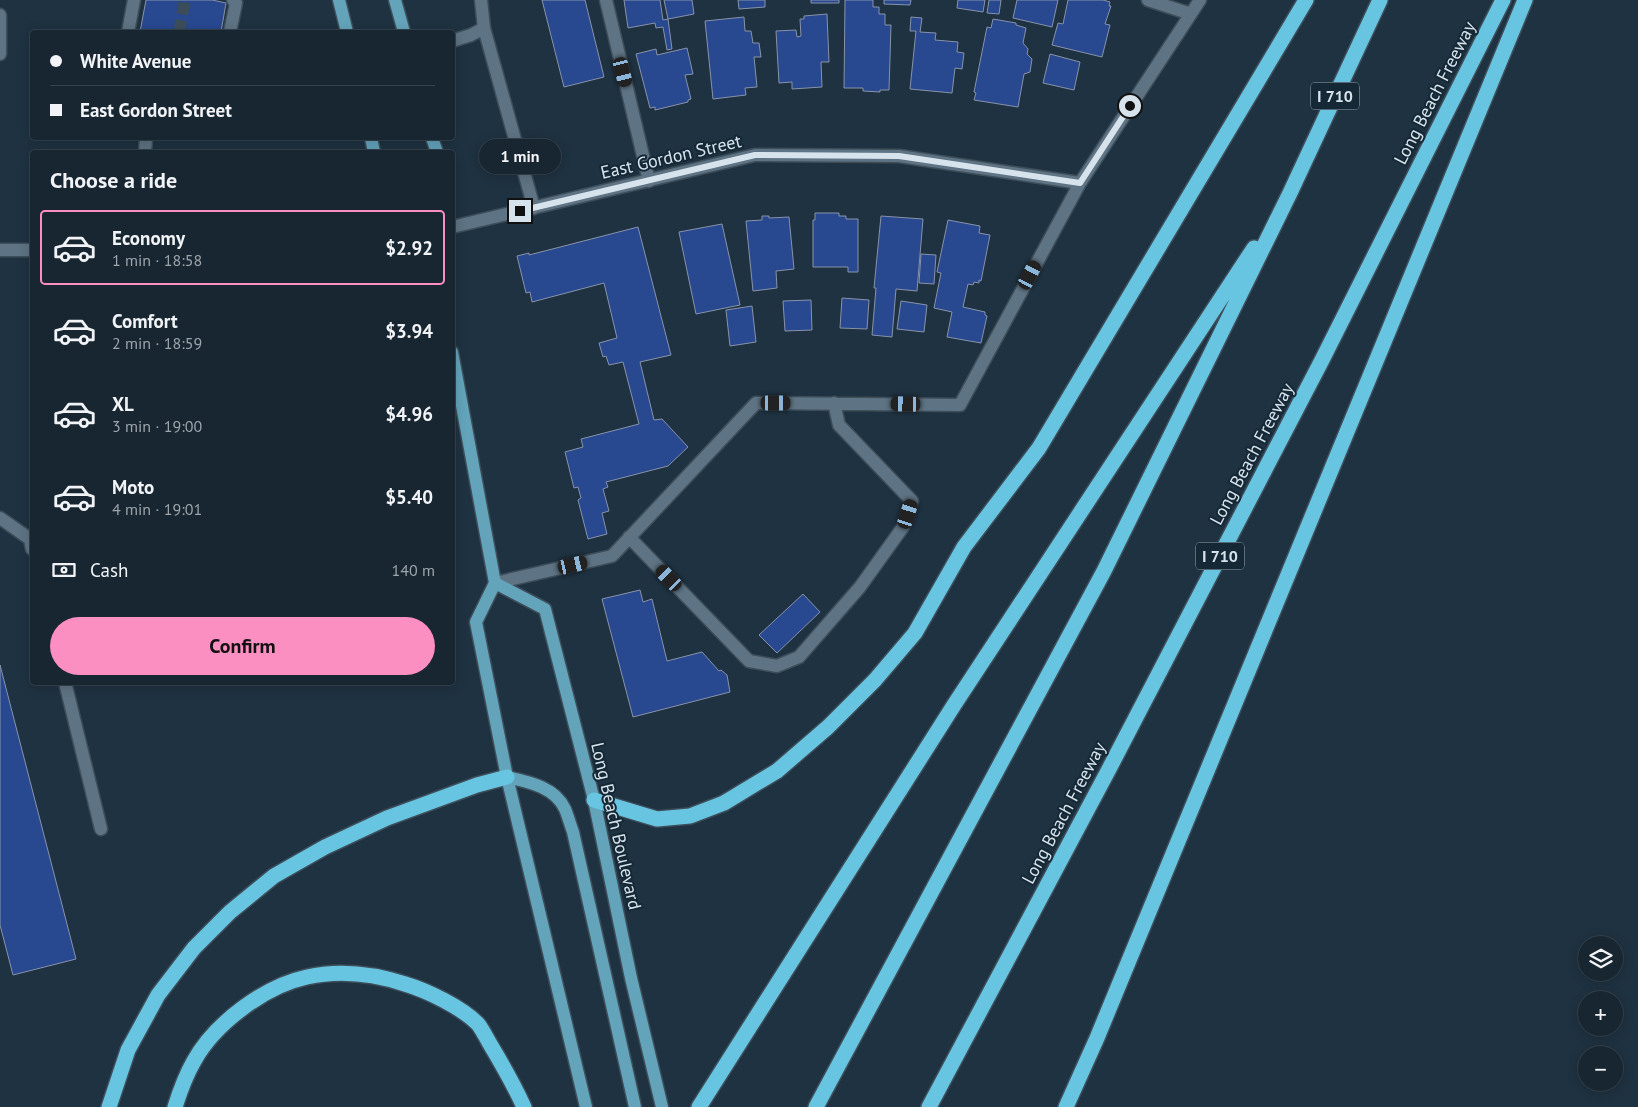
<!DOCTYPE html>
<html lang="en">
<head>
<meta charset="utf-8">
<style>
	:root { --surface:#172631; --page:#202e39; --text:#f1f3f6; --muted:#9ea5ab; --line:#36434d; --accent:#fc8fc1 }
	body { margin:0; font-family:"PT Sans",sans-serif; background:var(--page); color:var(--text); height:100vh; display:flex; flex-direction:column; font-size:19px; white-space:nowrap }
	* { box-sizing:border-box; margin:0 }
	p { font-size:16px; color:var(--muted) }
	.icon { flex:none; width:28px; height:28px; fill:none; stroke:currentColor; stroke-width:2; stroke-linecap:round; stroke-linejoin:round }
	.map { position:relative; flex:1; overflow:hidden }
	.drawer { position:absolute; left:30px; top:150px; width:425px; height:535px; display:flex; flex-direction:column; background:var(--surface); border-radius:5px; box-shadow:0 2px 12px #0003,0 0 0 1px var(--line) }
	.drawer>* { flex:none }
	.guide { position:absolute; left:30px; top:30px; width:425px; height:110px; border-radius:5px; box-shadow:0 2px 12px #0003,0 0 0 1px var(--line); display:grid; align-content:center; height:110px; padding:0 20px; background:var(--surface) }
	.tools { position:absolute; left:1578px; top:936px; display:grid; gap:10px }
	.tools a { display:grid; place-items:center; width:45px; height:45px; border-radius:50%; background:var(--surface); box-shadow:0 2px 12px #0003,0 0 0 1px var(--line); font-size:25px }
	.end { position:absolute; width:22px; height:22px; margin:-11px; border:6px solid #d7e3ec; background:#111; box-shadow:0 0 0 2px #111 }
	.from { border-radius:50% }
	.bubble { position:absolute; height:35px; border-radius:18px; background:var(--surface); box-shadow:0 2px 12px #0003,0 0 0 1px var(--line); font-size:16px; font-weight:700; line-height:35px; text-align:center }
	.car { position:absolute; width:15px; height:30px; margin:-15px -8px; border-radius:6px; box-shadow:0 0 4px 1px #0007; background:linear-gradient(#222 24%,#8ab4d8 0 40%,#222 0 76%,#8ab4d8 0 86%,#222 0) }
	.guide b { display:flex; align-items:center; gap:18px; height:48px; font-size:19px }
	.guide b+b { border-top:1px solid var(--line) }
	.guide i { width:12px; height:12px; background:var(--text) }
	ul { padding:0; list-style:none }
	li { display:flex; align-items:center; gap:15px; height:75px; margin:0 10px 8px; padding:0 10px; border:2px solid transparent; border-radius:5px }
	li div { flex:1 }
	li b { display:block; font-size:19px }
	li em { font-style:normal; font-weight:700 }
	li.current { border-color:var(--accent) }
	li>.icon { width:45px; height:45px; stroke-width:1.5 }
	h2 { padding:0 20px; font-size:22px; line-height:60px }
	.pay { display:flex; align-items:center; gap:12px; height:55px; padding:0 20px; font-size:19px }
	.pay p { margin-inline-start:auto }
	.primary-button { display:flex; gap:10px; margin-top:auto; padding:10px 20px }
	.primary-button a { flex:1; height:58px; border-radius:30px; background:var(--accent); color:#111; font-size:20px; font-weight:700; line-height:58px; text-align:center }
	.map>svg:first-child { display:block }
	.building { fill:#284890; stroke:#8893aa }
	.lines { fill:none; stroke-linecap:round; stroke-linejoin:round }
	.minor-tunnel { stroke:#3b4d5b; stroke-width:12; stroke-dasharray:12 6; stroke-linecap:butt }
	.minor-casing { stroke:#3d4e5a; stroke-width:15 }
	.major-casing { stroke:#3d4e5a; stroke-width:15 }
	.highway-casing { stroke:#3d4e5a; stroke-width:18 }
	.minor { stroke:#5e7383; stroke-width:12 }
	.major { stroke:#63a4bb; stroke-width:12 }
	.highway { stroke:#67c5e1; stroke-width:15 }
	.route { stroke:#d7e3ec; stroke-width:6 }
	.labels { text-anchor:middle; stroke-width:4; stroke-linejoin:round; paint-order:stroke }
	.shield { fill:#152836; stroke:#9dabb5; stroke-width:1 }
	.shield-label { font-size:16px; font-weight:bold; fill:#d7e3ec }
	.street-label { font-size:18px; fill:#d7e3ec; stroke:#152836 }
</style>
</head>
<body>
<div class="map">
<svg width="1638" height="1107" viewBox="0 0 1638 1107">
	<rect width="100%" height="100%" fill="#1f3241"/>
	<path class="building" d="M146,0h66l14,3 -5,29h-81z
		M542,0h43l19,77 -40,10z
		M624,0h36l3,20 5,-1 4,30 -5,1 -4,-23 -7,1 -1,-5 -27,5z
		M664,0h28l2,14 -26,5z
		M738,0h27v7l-26,2z
		M811,0h28v3h-28z
		M845,0h28v7h6v7h6v11h6l-2,65h-9v2l-17,-1v-3h-19z
		M884,0h27l-1,5 -26,-1z
		M958,0h27l-2,12 -26,-4z
		M989,0h12l-2,14 -12,-1z
		M1017,0h41l-6,27 -39,-9z
		M1068,0h35l7,2 -1,4h2l-6,18 5,1 -8,32 -50,-12 6,-22 5,1z
		M827,14l2,48h-8l1,25 -30,2v-7l-13,1 -3,-52 20,-1 1,7 4,-1 -1,-17h4v-3z
		M744,17l1,14h6l2,12h6l2,14h-7l3,30 -12,1 1,7 -33,4 -8,-78z
		M911,17l11,1 -2,14 16,1 -1,7 23,2 -1,10 7,1 -2,16 -7,-1 -3,25 -42,-4 6,-58h-6z
		M993,19l23,4v2l10,3 -3,15 5,6 -1,5 5,5 -2,13 -6,2 -6,33 -44,-7 2,-7 -2,-1 13,-65 4,1z
		M687,48l6,26 -8,1 6,24 -3,1v2l-33,8v-3l-5,1 -14,-54 20,-5 1,6z
		M1050,54l30,8 -6,28 -31,-7z
		M815,213h24v3h7v3h12v53h-10v-5h-35v-47h2z
		M762,216h7v2l20,-1 5,52 -18,2 1,17 -24,3 -7,-70 16,-1z
		M881,216l42,3 -6,72 -21,-2 -4,48 -20,-2 4,-47h-2z
		M948,220l32,6 -1,7 11,2 -9,46 -2,-1v3l-5,-1 -1,3 -5,-1 -5,23 22,5v3l2,1 -6,27 -34,-6 5,-25 -18,-4 7,-35 -4,-1z
		M722,224l18,81 -44,9 -17,-82z
		M638,227l33,128 -31,7 14,58 8,-1 26,28 -20,19 -62,16 2,5 -5,2 6,22 -7,2 5,21 -19,5 -10,-39 3,-2 -3,-11 -4,1 -9,-36 18,-5 -2,-8 58,-15 -16,-62 -14,3 -3,-9 -3,1 -4,-14 18,-5 -13,-55 -72,19 -2,-10 -4,1 -9,-37 12,-3v2z
		M921,254l15,1 -2,29 -15,-1z
		M842,298l27,2 -2,29 -27,-1z
		M811,300l1,30 -27,1 -2,-30z
		M901,301l26,4 -3,27 -27,-3z
		M752,306l4,36 -26,4 -4,-36z
		M640,590l3,12 9,-3 15,62 35,-9 17,19 2,-1 6,5 3,17 -97,25 -31,-118z
		M803,594l17,18 -43,41 -18,-18z
		M0,665l76,294 -63,16 -13,-50z"/>
	<g class="lines">
		<path class="minor-tunnel" d="M179,32l6,-32"/>
		<defs>
			<path id="minor" d="M606,0l43,181
				M1148,0l43,14
				M0,15v39
				M484,28l50,180
				M128,32l6,-32
				M230,32l6,-29 -3,-3
				M452,41l19,-6 13,-7 -3,-28
				M145,152l1,-14
				M452,227l303,-72 144,1 181,27
				M0,250h32
				M0,518l30,21 2,10
				M629,537l120,124 28,5 22,-9 61,-70 43,-60 9,-26 -73,-76 -5,-22
				M495,583l117,-27 144,-153 204,2 120,-222 120,-183
				M65,682l36,147"/>
			<path id="major" d="M339,0l8,32
				M395,0l9,32
				M371,138l3,14
				M432,138l5,14
				M452,352l43,231 -19,39 31,155 79,330
				M495,583l50,26 49,191 37,178 31,129
				M507,777c22,5 48,10 58,32 3,7 5,15 8,23l62,275"/>
			<path id="highway" d="M594,800l63,19 33,-3 34,-13 53,-32 51,-44 47,-47 40,-47 49,-86 75,-99 267,-448
				M109,1107l19,-57 30,-55 36,-47 36,-36 44,-36 51,-29 62,-29 90,-33 30,-8
				M175,1107c5,-16 11,-32 19,-46 21,-38 71,-75 113,-84 32,-7 67,-3 98,7 23,7 56,23 73,40 4,5 8,13 12,20 12,20 24,41 34,63
				M699,1107l255,-402 300,-457
				M816,1107l288,-536 186,-378 90,-193
				M929,1107l179,-336 214,-411 181,-360
				M1066,1107l31,-69 428,-1038"/>
		</defs>
		<use href="#minor" class="minor-casing"/>
		<use href="#major" class="major-casing"/>
		<use href="#highway" class="highway-casing"/>
		<use href="#minor" class="minor"/>
		<use href="#major" class="major"/>
		<use href="#highway" class="highway"/>
	</g>
	<g class="lines">
		<path class="route" d="M520,211l235,-56 144,1 181,27 50,-77"/>
	</g>
	<g class="labels">
		<g class="shield">
			<rect x="1311" y="82.5" width="48" height="27" rx="4"/>
			<rect x="1196" y="542.5" width="48" height="27" rx="4"/>
		</g>
		<g class="shield-label">
			<text x="1335" y="102">I 710</text>
			<text x="1220" y="562">I 710</text>
		</g>
		<g class="street-label">
			<text transform="translate(1435 93) rotate(-63)" y="6">Long Beach Freeway</text>
			<text transform="translate(671 157) rotate(-13)" y="6">East Gordon Street</text>
			<text transform="translate(1252 454) rotate(-62)" y="6">Long Beach Freeway</text>
			<text transform="translate(1064 813) rotate(-62)" y="6">Long Beach Freeway</text>
			<text transform="translate(616 826) rotate(77)" y="6">Long Beach Boulevard</text>
		</g>
	</g>
</svg>
<div class="tools">
<a><svg class="icon" aria-label="layers" viewBox="0 0 24 24"><path d="M12 4l9 5-9 5-9-5zM3 14l9 5 9-5"/></svg></a>
<a>+</a>
<a>−</a>
</div>
<i class="end from" style="left:1130px;top:106px"></i>
<i class="end" style="left:520px;top:211px"></i>
<div class="bubble" style="left:479px;top:139px;width:82px">1 min</div>
<i class="car" style="left:623px;top:72px;rotate:166deg"></i>
<i class="car" style="left:1030px;top:275px;rotate:28deg"></i>
<i class="car" style="left:776px;top:403px;rotate:90deg"></i>
<i class="car" style="left:906px;top:404px;rotate:271deg"></i>
<i class="car" style="left:908px;top:514px;rotate:18deg"></i>
<i class="car" style="left:573px;top:565px;rotate:77deg"></i>
<i class="car" style="left:669px;top:578px;rotate:316deg"></i>
<div class="guide">
<b><i class="from"></i>White Avenue</b>
<b><i></i>East Gordon Street</b>
</div>
<section class="drawer">
<h2>Choose a ride</h2>
<ul>
<li class="current"><svg class="icon" aria-label="car" viewBox="0 0 24 24"><path d="M5 17H2v-5l4-1 3-4h7l3 4 3 1v5h-3M9 17h6M6 11h13"/><circle cx="7" cy="17" r="2"/><circle cx="17" cy="17" r="2"/></svg><div><b>Economy</b><p>1 min · 18:58</p></div><em>$2.92</em></li>
<li><svg class="icon" aria-label="car" viewBox="0 0 24 24"><path d="M5 17H2v-5l4-1 3-4h7l3 4 3 1v5h-3M9 17h6M6 11h13"/><circle cx="7" cy="17" r="2"/><circle cx="17" cy="17" r="2"/></svg><div><b>Comfort</b><p>2 min · 18:59</p></div><em>$3.94</em></li>
<li><svg class="icon" aria-label="car" viewBox="0 0 24 24"><path d="M5 17H2v-5l4-1 3-4h7l3 4 3 1v5h-3M9 17h6M6 11h13"/><circle cx="7" cy="17" r="2"/><circle cx="17" cy="17" r="2"/></svg><div><b>XL</b><p>3 min · 19:00</p></div><em>$4.96</em></li>
<li><svg class="icon" aria-label="car" viewBox="0 0 24 24"><path d="M5 17H2v-5l4-1 3-4h7l3 4 3 1v5h-3M9 17h6M6 11h13"/><circle cx="7" cy="17" r="2"/><circle cx="17" cy="17" r="2"/></svg><div><b>Moto</b><p>4 min · 19:01</p></div><em>$5.40</em></li>
</ul>
<div class="pay"><svg class="icon" aria-label="cash" viewBox="0 0 24 24"><path d="M3 7h18v10H3z"/><circle cx="12" cy="12" r="2"/></svg>Cash<p>140 m</p></div>
<div class="primary-button"><a>Confirm</a></div>
</section>
</div>
</body>
</html>
